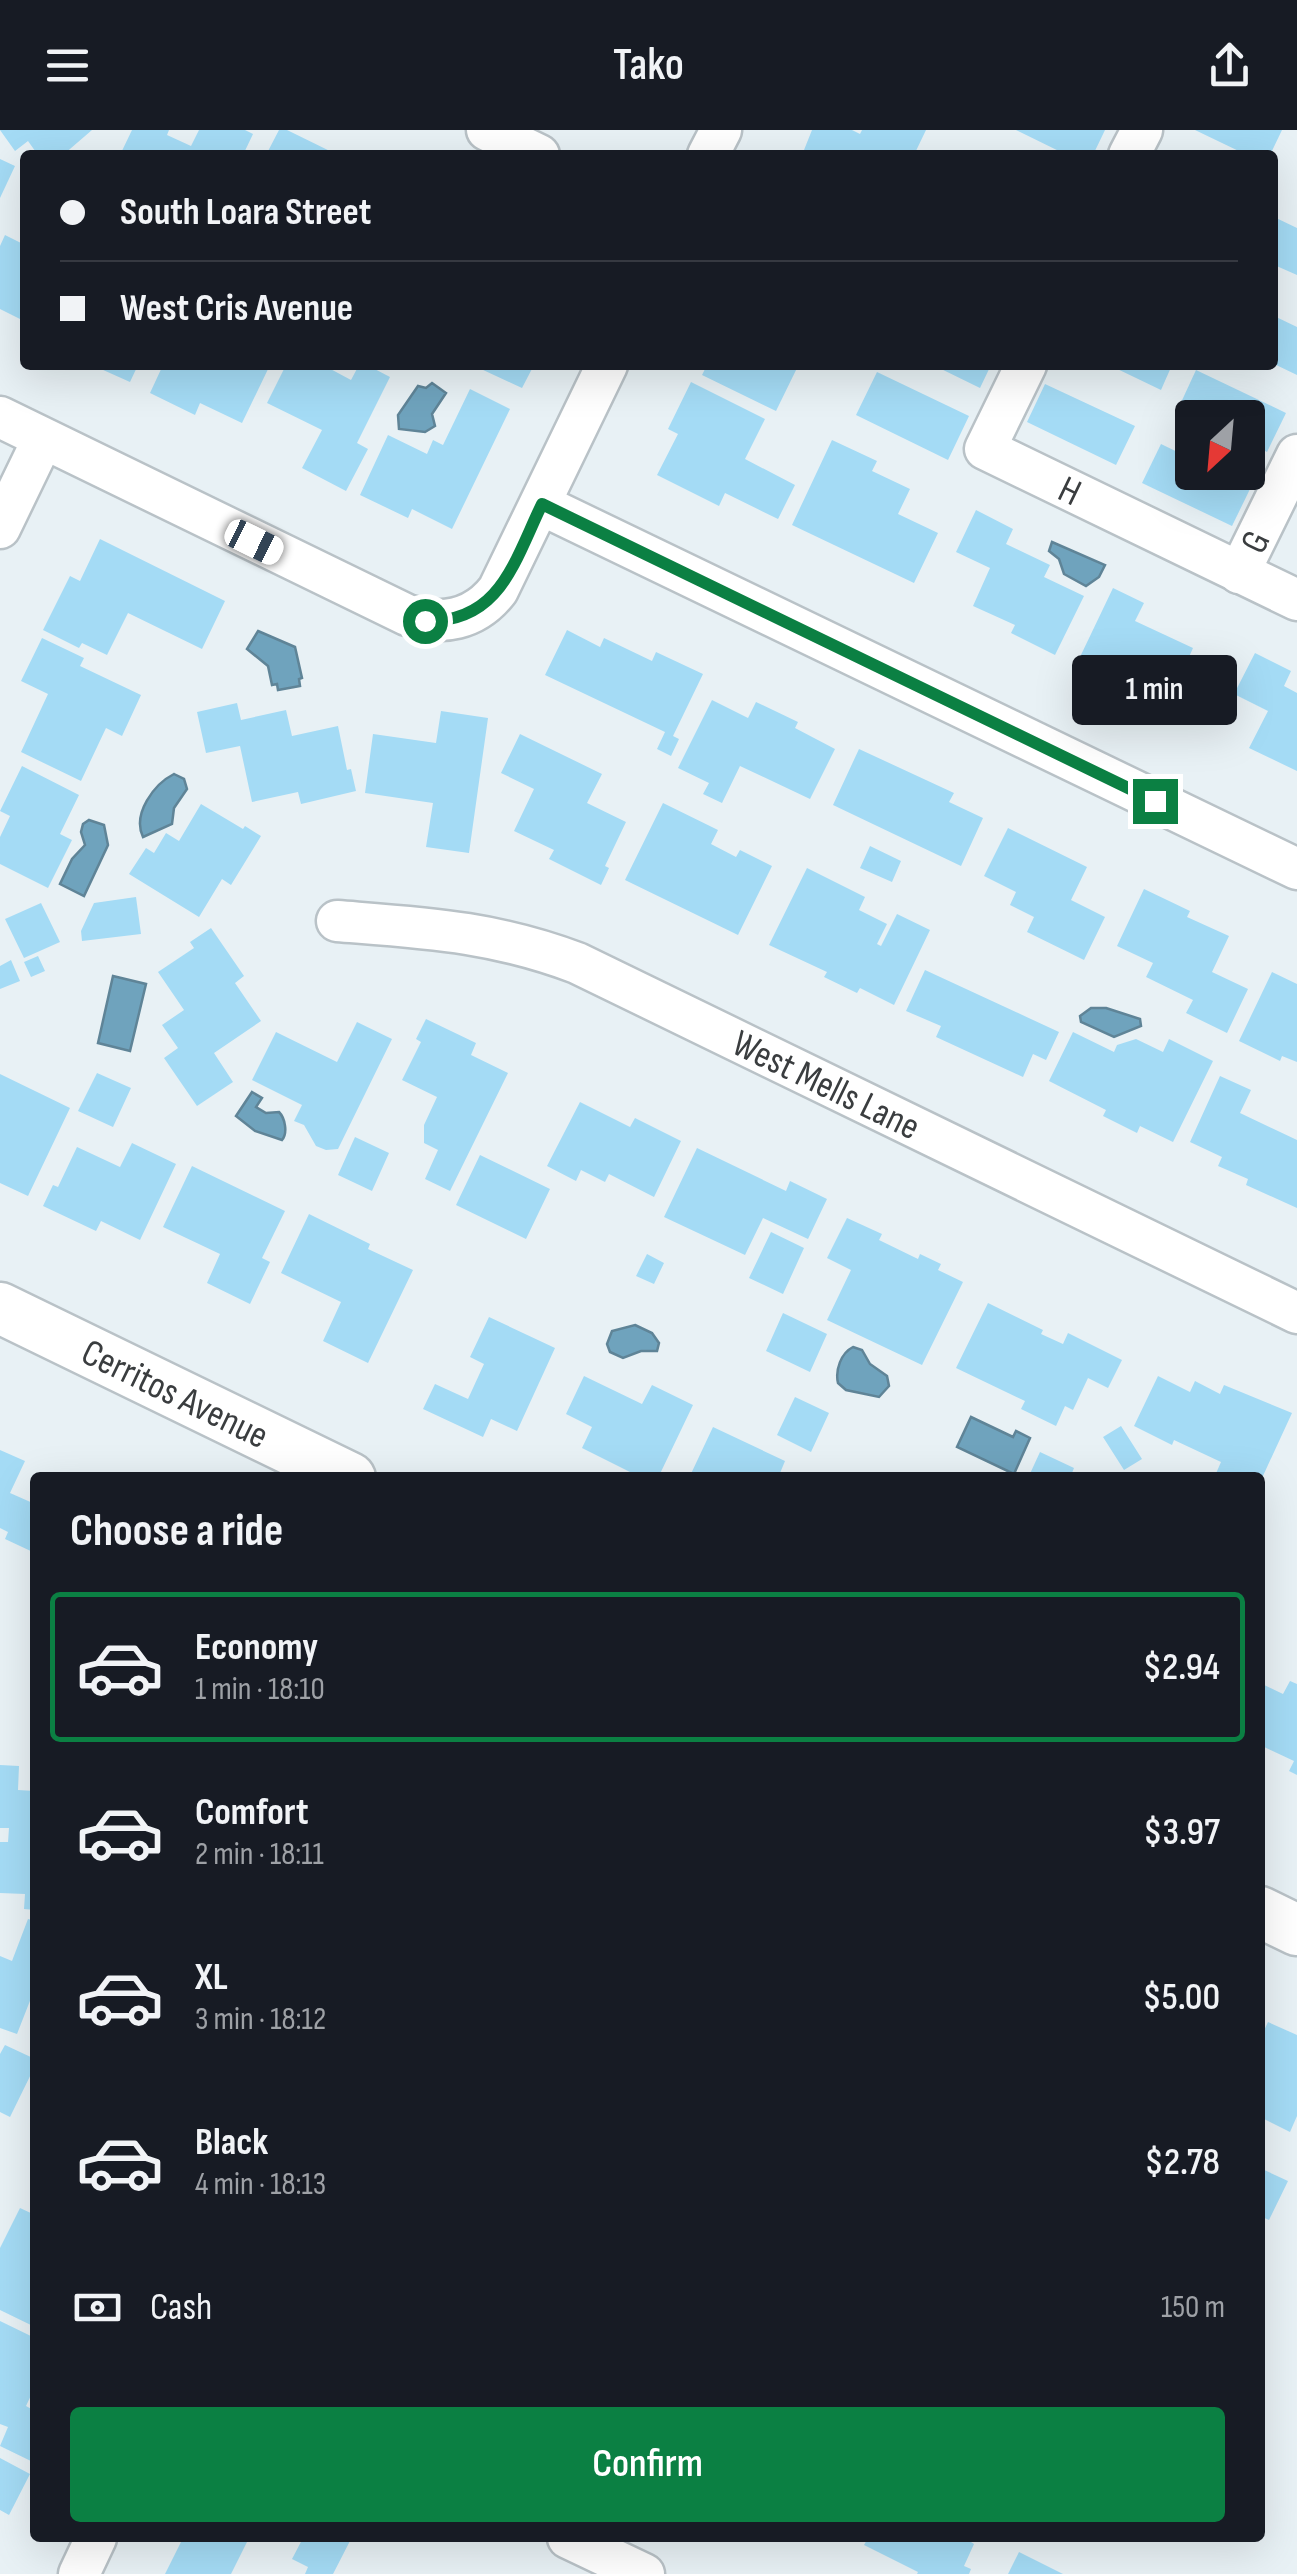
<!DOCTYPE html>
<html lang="en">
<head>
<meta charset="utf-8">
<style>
	:root { --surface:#171b24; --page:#20242c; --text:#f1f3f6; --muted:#9ea1a6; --line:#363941; --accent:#0b8043 }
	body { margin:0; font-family:"Sofia Sans Condensed",sans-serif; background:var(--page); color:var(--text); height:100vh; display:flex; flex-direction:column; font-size:38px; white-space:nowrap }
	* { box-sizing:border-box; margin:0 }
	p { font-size:32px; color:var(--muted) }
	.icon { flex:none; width:55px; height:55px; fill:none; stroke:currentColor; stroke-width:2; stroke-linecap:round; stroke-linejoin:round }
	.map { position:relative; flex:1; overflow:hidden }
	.drawer { position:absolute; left:30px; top:1342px; width:1235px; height:1070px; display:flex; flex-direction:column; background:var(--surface); border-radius:10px; box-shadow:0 10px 40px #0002 }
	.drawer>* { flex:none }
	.guide { position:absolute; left:20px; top:20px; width:1258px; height:220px; border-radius:10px; box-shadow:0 10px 40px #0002; display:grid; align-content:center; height:220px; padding:0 40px; background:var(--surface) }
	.needle { width:65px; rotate:206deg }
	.buttons { position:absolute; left:1175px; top:270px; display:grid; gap:20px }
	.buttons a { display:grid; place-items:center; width:90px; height:90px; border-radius:10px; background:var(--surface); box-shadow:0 10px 40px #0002; font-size:50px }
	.end { position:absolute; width:45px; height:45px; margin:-22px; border:12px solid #0b8043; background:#fff; box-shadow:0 0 0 5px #fff }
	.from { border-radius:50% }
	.bubble { position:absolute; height:70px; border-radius:10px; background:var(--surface); box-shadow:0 10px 40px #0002; font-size:32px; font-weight:600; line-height:70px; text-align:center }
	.car { position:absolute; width:30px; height:60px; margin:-30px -15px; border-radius:12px; box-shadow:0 0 8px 2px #0007; background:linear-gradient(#fff 24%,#345 0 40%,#fff 0 76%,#345 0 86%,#fff 0) }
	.guide b { display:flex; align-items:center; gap:35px; height:95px; font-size:38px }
	.guide b+b { border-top:2px solid var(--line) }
	.guide i { width:25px; height:25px; background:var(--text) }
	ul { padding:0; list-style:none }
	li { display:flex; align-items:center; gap:30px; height:150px; margin:0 20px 15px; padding:0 20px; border:5px solid transparent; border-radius:10px }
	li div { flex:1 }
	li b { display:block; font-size:38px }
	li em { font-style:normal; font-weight:600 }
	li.selected { border-color:var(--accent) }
	li>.icon { width:90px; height:90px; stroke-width:1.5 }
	h2 { padding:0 40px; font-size:45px; line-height:120px }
	.pay { display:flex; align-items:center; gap:25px; height:110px; padding:0 40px; font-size:38px }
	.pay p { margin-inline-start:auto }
	.primary-button { display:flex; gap:20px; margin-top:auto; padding:20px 40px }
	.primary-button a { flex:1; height:115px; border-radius:10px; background:var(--accent); color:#fff; font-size:40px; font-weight:600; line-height:115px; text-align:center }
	header { display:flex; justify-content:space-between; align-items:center; height:130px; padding:0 40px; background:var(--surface); font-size:45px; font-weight:600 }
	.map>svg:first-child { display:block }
	.water { fill:#6fa3bd; stroke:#5f8497; stroke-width:2.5 }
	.building { fill:#a4dbf5 }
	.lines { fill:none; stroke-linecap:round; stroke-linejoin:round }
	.minor-casing { stroke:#b9c2c7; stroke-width:45 }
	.tertiary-casing { stroke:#b9c2c7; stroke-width:55 }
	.minor { stroke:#fff; stroke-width:40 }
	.tertiary { stroke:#fff; stroke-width:50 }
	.route { stroke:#0b8043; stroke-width:12 }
	.labels { text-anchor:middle; stroke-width:10; stroke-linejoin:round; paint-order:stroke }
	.street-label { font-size:38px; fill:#3a3d3f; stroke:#f9fdff }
</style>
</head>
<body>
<header><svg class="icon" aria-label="menu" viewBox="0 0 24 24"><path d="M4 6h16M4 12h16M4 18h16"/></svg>Tako<svg class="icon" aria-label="share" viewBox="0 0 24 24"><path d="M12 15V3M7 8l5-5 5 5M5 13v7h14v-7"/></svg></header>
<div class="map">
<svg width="1297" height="2444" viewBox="0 0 1297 2444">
	<rect width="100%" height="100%" fill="#e8f1f5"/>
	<path class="water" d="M432,253l14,10 -14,21 3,12 -10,6 -26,-3 -1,-14 20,-29 8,2z
		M1052,412l53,23 -6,12 -13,9 -22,-12 -5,-15 -10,-8z
		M258,501l37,16 7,31 -3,1 1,7 -22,4 -1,-6 -5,1 -4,-19 -21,-17z
		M174,644l10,5 3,10 -13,19 -2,16 -29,13c-11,-23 11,-53 31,-63z
		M89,690l15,5 4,20 -24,51 -24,-12 12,-25 13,-14 -4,-13 2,-8z
		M113,846l33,8 -16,67 -32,-8z
		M1106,878l34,11 1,7 -27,11 -33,-15 -1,-6 11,-8z
		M252,962l10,6 -6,9 10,6 13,-1c6,6 9,21 3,28l-27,-9 -19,-15z
		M635,1195l17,8 7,10 -2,8h-16l-18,7 -13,-6 -3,-8 5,-13z
		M853,1217l9,3 8,14 17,12 2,10 -10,11 -33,-7 -8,-7c-3,-13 3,-30 15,-36z
		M971,1287l42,20 3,-6 14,7 -16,36 -57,-27z"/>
	<path class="building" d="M0,0h92l-29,25h-25l-10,-14 -13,10z
		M132,0h37l-2,5 24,11 8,-16h46l8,4 -10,21h-123z
		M279,0h8l51,25h-72z
		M812,0h40l8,4 2,-4h64l-12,25h-112z
		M1016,0h89l-12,25h-26z
		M1195,0h87l-12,25h-23z
		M0,29l15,7 -15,32z
		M1274,87l23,11v47l-25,-11z
		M5,105l20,10v68l-3,7 -22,-11v-63z
		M1272,185l25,12v48l-25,-12z
		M92,235h46l-8,17z
		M163,235h107l-28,58 -42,-20 -5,12 -45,-22z
		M286,235h37l28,15 8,-15h8l23,12 -33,66 11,6 -22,42 -44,-23 20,-38 -55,-27z
		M483,235h51l-12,23 -41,-19z
		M707,235h89l2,1 -22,45 -74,-36z
		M933,235h58l-11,23z
		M1109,235h63l-11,25z
		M1196,240l90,43 -19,39 -19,-10v-24h-52l-18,-9z
		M877,242l92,44 -21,44 -92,-45z
		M691,252l74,37 -20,40 50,26 -17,34 -53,-26 -6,13 -62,-31 21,-41 -10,-5z
		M1045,254l90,42 -19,39 -89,-43z
		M470,259l40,20 -58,120 -40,-20 -4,9 -48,-23 28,-60 39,19 6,-14 10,5z
		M832,310l45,21 -5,10 38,18 -12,25 40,19 -24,50 -122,-58z
		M1161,314l31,15v13h28l31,15 -19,39 -90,-43z
		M976,380l37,19 -7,15 44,21 -6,12 40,19 -29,59 -44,-22 4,-8 -42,-19 17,-38 -34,-16z
		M100,409l125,62 -23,48 -74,-36 -21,42 -25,-12 -3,5 -36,-18 27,-54 10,5z
		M1113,458l31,15 -9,18 58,27 -4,9 37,18 -21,42 -69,-27 3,-5 -59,-28z
		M567,500l33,17 4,-9 48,23 4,-9 47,22 -30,62 6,3 -8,17 -14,-7 8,-17 -120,-57z
		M42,508l42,20 -4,8 61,29 -19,41 -16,-8 -25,53 -60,-29 27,-58 -27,-13z
		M1255,523l36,18 -7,15 13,7v78l-48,-23 19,-37 -34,-17z
		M712,570l36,18 8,-16 42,20 -3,6 40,21 -25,50 -70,-33 -18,37 -19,-9 6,-11 -31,-15z
		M237,573l4,17 45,-10 6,26 46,-10 9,44 4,-1 5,22 -55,13 -3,-12 -46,10 -12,-56 -34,7 -9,-41z
		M441,581l47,7 -19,135 -43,-6 7,-44 -68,-10 8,-59 63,9z
		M520,604l82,40 -15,29 39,19 -21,44 4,2 -8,17 -52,-26 5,-9 -40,-19 20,-42 -33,-16z
		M859,619l95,44 -5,9 34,16 -22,48 -128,-61z
		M22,636l57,29 -19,39 12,6 -24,48 -48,-24v-27l10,-21 -10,-5z
		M663,673l55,27 -7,14 25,13 4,-7 32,16 -34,69 -113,-55z
		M201,674l42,25 2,-3 16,10 -30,49 -9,-6 -23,38 -70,-43 17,-26 8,5 12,-20 13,8z
		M1008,698l79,39 -16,33 34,17 -21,43 -57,-28 7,-15 -24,-12 6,-13 -32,-16z
		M870,716l31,15 -9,21 -32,-14z
		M807,738l58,29 -6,13 28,14 -10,20 4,2 16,-32 33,16 -36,75 -34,-17 -3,5 -33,-16 3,-5 -58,-27z
		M1144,759l46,22 -3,6 42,19 -17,36 36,17 -21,44 -41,-20 7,-13 -47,-23 7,-14 -36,-17z
		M136,767l5,37 -59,7 -1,-10 13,-28z
		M41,773l19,39 -36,16 -19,-39z
		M211,798l33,48 -9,7 26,38 -47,32 19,29 -36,24 -33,-48 14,-10 -16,-23 22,-15 -26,-38 36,-24 -4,-6z
		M38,826l7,15 -14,6 -7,-15z
		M11,830l9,21 -20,8v-23z
		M925,840l134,62 -13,28 -13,-6 -10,23 -87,-40 5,-11 -35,-15z
		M1272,842l25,12v78l-15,-6 -2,5 -41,-20z
		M426,889l50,24 -5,12 37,18 -58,118 -25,-12 13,-29 -14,-7v-18l13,-28 -35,-17 19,-38 -5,-3z
		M357,892l35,17 -54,110 -12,1 -10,-4 -12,-21 -10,-4 8,-16 -50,-25 24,-48 61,30z
		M1073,902l41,20 3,-7 19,-6 27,13 6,-13 44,22 -40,81 -33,-16 -3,7 -34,-17 3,-6 -57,-29z
		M97,943l34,15 -18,39 -35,-16z
		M0,944l70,34 -42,88 -28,-13z
		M1220,946l31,14 -11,23 57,27v68l-51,-23 2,-6 -30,-13 4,-9 -32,-15z
		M580,972l50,25 5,-9 46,23 -27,56 -45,-23 -4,8 -24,-12 -5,11 -29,-15z
		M355,1007l34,16 -17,38 -34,-16z
		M132,1013l44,21 -36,76 -39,-19 -5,10 -53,-25 10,-21 5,2 19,-40 43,20z
		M697,1018l89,43 4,-10 37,18 -19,40 -45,-21 -18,37 -81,-38z
		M480,1025l70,34 -24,50 -70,-34z
		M192,1036l93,45 -23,47 8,4 -20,42 -43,-21 13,-29 -57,-27z
		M309,1084l61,30 -2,5 45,21 -45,93 -45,-22 18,-39 -60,-29z
		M847,1088l35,16 -3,6 39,19 2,-5 21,10 -3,6 25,12 -41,83 -95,-45 24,-50 -24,-12z
		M771,1102l33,16 -21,46 -34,-16z
		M647,1124l17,9 -10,21 -18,-8z
		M988,1173l55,27 -2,4 22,10 5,-11 54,27 -14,28 -20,-10 -15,32 -8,-4 -9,20 -35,-17 4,-8 -69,-33z
		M783,1183l44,21 -17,38 -44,-21z
		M489,1187l66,31 -38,83 -26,-12 -8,18 -60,-28 12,-25 33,15 16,-35 -14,-7z
		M584,1246l58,28 10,-19 41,20 -35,73h-16l-60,-30 10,-21 -26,-13z
		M1158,1246l32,16 5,-11 25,13 4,-9 68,28 -30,65h-48l7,-16 -47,-22 -2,5 -38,-19z
		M795,1267l34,16 -18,39 -34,-17z
		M1121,1296l21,33 -18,11 -21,-33z
		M713,1297l72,34 -7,17h-89z
		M0,1320l25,11 -15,32 25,11v49l-30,-14 3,-7 -8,-4z
		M1040,1322l34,16 -4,10h-42z
		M1290,1551l7,3v91l-8,-4 5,-10 -34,-16v-62l23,11z
		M0,1635l19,1 -1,24 17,1v119l-11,-1 1,-15 -25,-1v-51h8l1,-14h-9z
		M28,1789l7,2v67l-18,46 -17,-6v-72l12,5z
		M1268,1892l29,13v81l-7,16 -30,-15v-78z
		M5,1915l30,14v7l-25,51 -10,-5v-58z
		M1260,2038l28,13 -19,39 -9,-4z
		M20,2078l15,7v112l-35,-17v-62z
		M0,2191l35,17v37l-5,11 4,3 -8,17 9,5v52l-35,-17 8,-19 -8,-3z
		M0,2328l30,16 -21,41 -9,-5z
		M183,2408h66l-18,36h-66z
		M303,2408h45l3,1 -18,35h-28l3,-7 -16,-8z
		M868,2408h97l9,6 -10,22 7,3 -2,5h-52l1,-2 -54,-27z
		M1019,2422l44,22h-55z"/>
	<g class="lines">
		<defs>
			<g id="minor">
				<path d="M487,0l52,25"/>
				<path d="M708,25l13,-25"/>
				<path d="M1129,25l13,-25"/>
				<path id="s1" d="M1026,235l-41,84 312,151"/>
				<path d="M0,287l407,198c35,11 68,5 91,-25l109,-225"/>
				<path d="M542,375l755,364"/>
				<path d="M0,398l43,-89"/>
				<path id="s2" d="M1239,443l58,-118"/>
				<path id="s3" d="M337,791c88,7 155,10 240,42l720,350"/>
				<path d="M568,2408l76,36"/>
				<path d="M79,2444l17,-36"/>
			</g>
			<g id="tertiary">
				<path id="s4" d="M0,1178l350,170"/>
				<path d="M1260,1782l37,18"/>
			</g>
		</defs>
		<use href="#minor" class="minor-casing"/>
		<use href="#tertiary" class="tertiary-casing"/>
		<use href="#minor" class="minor"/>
		<use href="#tertiary" class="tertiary"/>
	</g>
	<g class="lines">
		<path class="route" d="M425,491c75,2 89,-59 117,-117l613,297"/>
	</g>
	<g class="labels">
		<g class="street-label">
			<text dy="13" stroke="none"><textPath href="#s1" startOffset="188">H</textPath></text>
			<text dy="13" stroke="none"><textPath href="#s2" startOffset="35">G</textPath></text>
			<text dy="13" stroke="none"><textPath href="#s3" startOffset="522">West Mells Lane</textPath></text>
			<text dy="13" stroke="none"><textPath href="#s4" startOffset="195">Cerritos Avenue</textPath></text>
		</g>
	</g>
</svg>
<div class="buttons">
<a><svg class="needle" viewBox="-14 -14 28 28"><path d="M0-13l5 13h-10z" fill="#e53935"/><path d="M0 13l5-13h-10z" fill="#9ea1a6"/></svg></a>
</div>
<i class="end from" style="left:425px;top:491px"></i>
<i class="end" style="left:1155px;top:671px"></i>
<div class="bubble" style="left:1072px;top:525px;width:165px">1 min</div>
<i class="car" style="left:254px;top:412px;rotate:116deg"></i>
<div class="guide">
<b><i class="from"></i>South Loara Street</b>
<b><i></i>West Cris Avenue</b>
</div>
<section class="drawer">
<h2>Choose a ride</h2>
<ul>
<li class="selected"><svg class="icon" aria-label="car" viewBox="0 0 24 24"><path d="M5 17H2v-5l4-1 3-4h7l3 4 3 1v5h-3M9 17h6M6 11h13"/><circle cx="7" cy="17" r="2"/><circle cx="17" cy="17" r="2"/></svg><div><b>Economy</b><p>1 min · 18:10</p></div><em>$2.94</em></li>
<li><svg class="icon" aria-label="car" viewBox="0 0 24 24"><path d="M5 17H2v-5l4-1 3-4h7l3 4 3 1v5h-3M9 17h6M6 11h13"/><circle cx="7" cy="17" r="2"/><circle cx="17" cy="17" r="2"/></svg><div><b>Comfort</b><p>2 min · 18:11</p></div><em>$3.97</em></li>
<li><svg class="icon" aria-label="car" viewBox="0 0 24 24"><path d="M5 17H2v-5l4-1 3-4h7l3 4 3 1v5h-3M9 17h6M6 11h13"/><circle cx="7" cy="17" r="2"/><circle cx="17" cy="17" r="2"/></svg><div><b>XL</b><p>3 min · 18:12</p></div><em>$5.00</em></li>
<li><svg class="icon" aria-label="car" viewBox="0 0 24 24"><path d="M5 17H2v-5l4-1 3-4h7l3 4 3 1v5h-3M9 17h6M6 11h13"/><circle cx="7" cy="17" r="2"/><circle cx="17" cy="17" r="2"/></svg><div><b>Black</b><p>4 min · 18:13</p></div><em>$2.78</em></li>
</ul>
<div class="pay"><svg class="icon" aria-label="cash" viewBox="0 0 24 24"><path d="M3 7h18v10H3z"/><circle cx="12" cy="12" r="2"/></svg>Cash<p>150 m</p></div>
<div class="primary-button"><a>Confirm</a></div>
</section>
</div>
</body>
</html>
